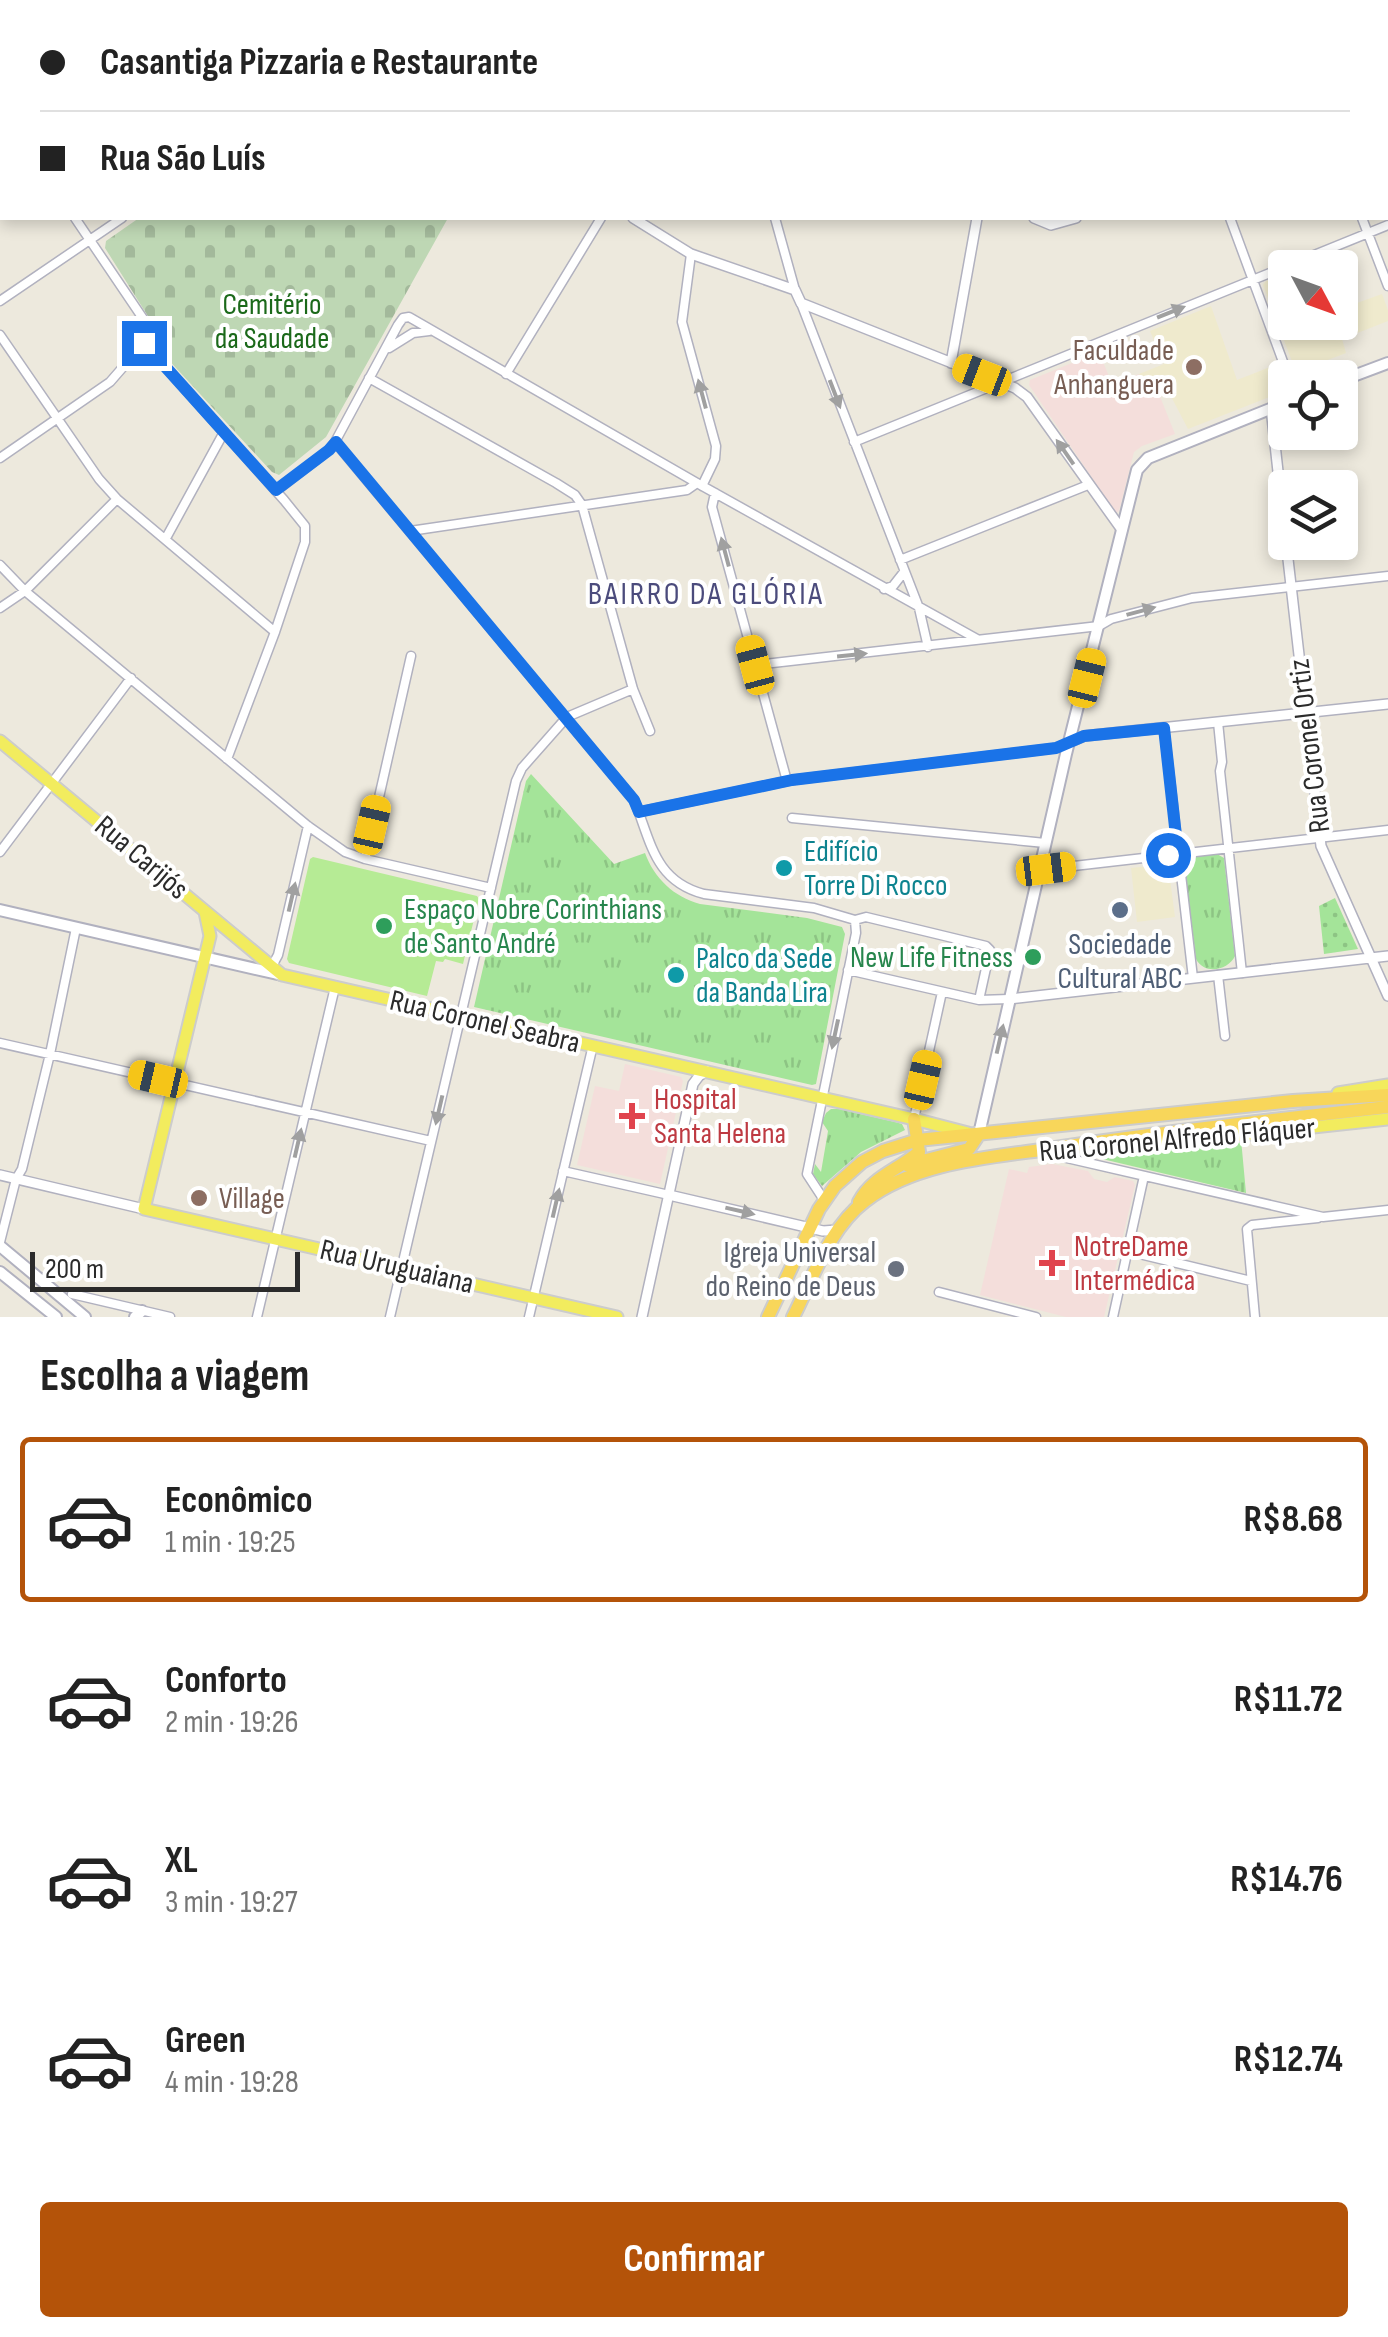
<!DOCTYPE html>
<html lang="pt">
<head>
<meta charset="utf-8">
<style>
	:root { --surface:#fff; --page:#f2f2f2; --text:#222; --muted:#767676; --line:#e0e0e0; --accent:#b45309 }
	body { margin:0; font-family:"Sofia Sans Condensed",sans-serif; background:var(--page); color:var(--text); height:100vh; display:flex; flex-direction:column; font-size:38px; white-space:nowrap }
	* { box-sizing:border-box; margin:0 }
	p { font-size:32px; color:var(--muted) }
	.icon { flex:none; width:55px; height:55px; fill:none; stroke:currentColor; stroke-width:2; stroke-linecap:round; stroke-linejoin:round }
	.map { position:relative; height:1317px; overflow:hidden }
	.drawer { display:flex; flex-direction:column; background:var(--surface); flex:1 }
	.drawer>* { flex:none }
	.hud { position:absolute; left:0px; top:0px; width:1390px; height:220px; box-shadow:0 5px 15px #0003; display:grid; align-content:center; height:220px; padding:0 40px; background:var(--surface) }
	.needle { width:65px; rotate:131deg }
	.buttons { position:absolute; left:1268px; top:250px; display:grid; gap:20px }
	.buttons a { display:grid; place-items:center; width:90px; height:90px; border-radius:10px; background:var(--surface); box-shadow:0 5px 15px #0003; font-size:50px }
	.scale { position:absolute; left:30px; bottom:25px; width:270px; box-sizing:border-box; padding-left:10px; border:5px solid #2b2b2b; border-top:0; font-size:28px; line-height:35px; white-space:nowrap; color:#2b2b2b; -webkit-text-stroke:8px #fff; paint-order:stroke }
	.end { position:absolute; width:45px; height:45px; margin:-22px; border:12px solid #1a73e8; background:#fff; box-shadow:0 0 0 5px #fff }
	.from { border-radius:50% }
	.car { position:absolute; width:30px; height:60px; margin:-30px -15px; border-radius:12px; box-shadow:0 0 8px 2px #0007; background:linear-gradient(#f5c518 24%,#345 0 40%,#f5c518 0 76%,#345 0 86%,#f5c518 0) }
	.hud b { display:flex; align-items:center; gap:35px; height:95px; font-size:38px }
	.hud b+b { border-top:2px solid var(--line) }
	.hud i { width:25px; height:25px; background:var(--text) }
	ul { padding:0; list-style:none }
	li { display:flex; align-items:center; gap:30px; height:165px; margin:0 20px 15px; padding:0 20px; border:5px solid transparent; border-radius:10px }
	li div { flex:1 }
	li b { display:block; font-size:38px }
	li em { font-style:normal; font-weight:700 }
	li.active { border-color:var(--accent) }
	li>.icon { width:90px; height:90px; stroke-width:1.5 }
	h2 { padding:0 40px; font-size:45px; line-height:120px }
	.cta { display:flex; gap:20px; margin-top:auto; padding:20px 40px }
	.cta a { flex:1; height:115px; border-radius:10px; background:var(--accent); color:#fff; font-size:40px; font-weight:700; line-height:115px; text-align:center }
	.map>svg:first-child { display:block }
	.education { fill:#efeacd }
	.medical { fill:#f4dedb }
	.grass { fill:url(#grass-dots) }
	.cemetery { fill:url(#cemetery-stones) }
	.park { fill:url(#park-tufts) }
	.pitch { fill:#b6eb95 }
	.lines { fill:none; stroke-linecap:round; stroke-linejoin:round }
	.minor-casing { stroke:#b1b1bf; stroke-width:11 }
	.tertiary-casing { stroke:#b1b1bf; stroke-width:12 }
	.secondary-casing { stroke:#b1b1bf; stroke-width:14 }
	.primary-casing { stroke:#ccc; stroke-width:15 }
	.trunk-casing { stroke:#ccc; stroke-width:16 }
	.minor { stroke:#fff; stroke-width:8 }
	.tertiary { stroke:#fff; stroke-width:9 }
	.secondary { stroke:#fff; stroke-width:10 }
	.primary { stroke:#f2ec5e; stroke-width:11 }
	.trunk { stroke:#f8d65a; stroke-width:12 }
	.oneway { fill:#a0a0a0 }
	.route { stroke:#1a73e8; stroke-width:12 }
	.education-dot { fill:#8d6e63; stroke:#fff; stroke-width:4 }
	.culture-dot { fill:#0f9aa8; stroke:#fff; stroke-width:4 }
	.service-dot { fill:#5c6f8a; stroke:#fff; stroke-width:4 }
	.leisure-dot { fill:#2e9e5b; stroke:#fff; stroke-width:4 }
	.health-dot { fill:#e0444e; stroke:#fff; stroke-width:4 }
	.worship-dot { fill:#6b7280; stroke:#fff; stroke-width:4 }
	.labels { text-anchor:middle; stroke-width:8; stroke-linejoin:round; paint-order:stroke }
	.park-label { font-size:30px; fill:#1b691a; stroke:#fff }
	.education-label { font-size:30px; fill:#785e54; stroke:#fff; text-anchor:end }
	.street-label { font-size:30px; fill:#2b2b2b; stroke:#fff }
	.culture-label { font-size:30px; fill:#0d838f; stroke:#fff; text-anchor:start }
	.leisure-label { font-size:30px; fill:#27864d; stroke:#fff; text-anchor:start }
	.service-label { font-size:30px; fill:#4e5e75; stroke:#fff }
	.health-label { font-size:30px; fill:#be3a42; stroke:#fff; text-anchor:start }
	.worship-label { font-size:30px; fill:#5b616d; stroke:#fff; text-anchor:end }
	.neighbourhood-label { font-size:32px; letter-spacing:2.5px; fill:#4b4b7c; stroke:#fff }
</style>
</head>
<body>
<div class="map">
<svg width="1388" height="1317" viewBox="0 0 1388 1317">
	<defs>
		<pattern id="grass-dots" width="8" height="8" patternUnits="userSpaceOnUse" patternTransform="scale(2.5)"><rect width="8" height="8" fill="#a4e499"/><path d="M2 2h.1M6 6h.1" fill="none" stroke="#8dc484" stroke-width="1.8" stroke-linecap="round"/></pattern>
		<pattern id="cemetery-stones" width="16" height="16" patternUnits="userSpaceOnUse" patternTransform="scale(2.5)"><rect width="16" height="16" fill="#bed7b4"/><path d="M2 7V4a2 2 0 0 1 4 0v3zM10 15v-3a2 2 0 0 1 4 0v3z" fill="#a3b99b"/></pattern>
		<pattern id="park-tufts" width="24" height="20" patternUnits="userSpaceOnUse" patternTransform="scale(2.5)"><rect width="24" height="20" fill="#a4e499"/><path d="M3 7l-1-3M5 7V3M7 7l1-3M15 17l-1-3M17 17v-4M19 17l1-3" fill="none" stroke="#8dc484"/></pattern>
	</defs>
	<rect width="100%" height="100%" fill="#ede9dd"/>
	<path class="education" d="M1285,274v48h55v-43l7,-2 10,26 25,-9 6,16v11l-46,18 4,14 -50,19 -33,-87 3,-4z
		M1211,306l26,74 38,-15 8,23 -1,4 -94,37 -25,-48 -18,7 -6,-14 25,-10 -14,-33z
		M1168,864l7,53 -38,5 -6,-54z"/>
	<path class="medical" d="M1099,352l13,32 27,-10 6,14 10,-4 20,50 -33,12 -8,6 -15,59 -3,2 -87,-128 1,-5z
		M625,1064l56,13 2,4 -23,103 -83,-19 18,-79 24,5z
		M1052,1164l36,7 6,8 13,3 8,-5 18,4 2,4 -31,132h-38l-86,-22 29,-126 18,4 2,-6z"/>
	<path class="grass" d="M1335,898l23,51 -34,5 -5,-48z"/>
	<path class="cemetery" d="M139,218h309l-122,219 -47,38 -7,-3 -119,-129 -2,-22 -46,-73 1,-7z"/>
	<path class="park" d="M531,774l83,90 31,-11c9,25 29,44 55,51l107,14 35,9 3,7 -29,150 -4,1 -338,-78 52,-226z
		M1217,854l7,4 11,98c-7,15 -31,19 -39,3l-12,-97 4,-5z
		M831,1109h8l56,13 7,2 3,6 -44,22 -39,34 -9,-12 2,-10 6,8 7,-41 -6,-9 4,-9z
		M1241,1139l5,54 -148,-35 115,-12 11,-5z"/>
	<path class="pitch" d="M313,857l164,39 2,3 -16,65 -18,-5 -2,3 -7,-1 -9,35 -138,-33 -2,-4 23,-100z"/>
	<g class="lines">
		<defs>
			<path id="minor" d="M1127,0v2
				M1197,0l2,2
				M1282,0l1,2
				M0,106l2,4
				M775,218l20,72
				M1230,218l59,160
				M1362,218l26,68
				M691,254l-9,68 34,124 -1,13 -13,27
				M0,301l122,-83
				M801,303l118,305 9,39
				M0,335l99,144 18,20 158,133
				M144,343l140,157 21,26v16l-30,90 -48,127
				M389,348l24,-15 16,-2
				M506,374l95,-156
				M369,378l187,105 19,12 7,10 51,184 17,42
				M335,442l299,358c17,41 20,81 70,94l110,14 41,12 11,-3 120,29 4,4 -11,50
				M854,442l534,-217
				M0,458l110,-76 34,-39 3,-7 -1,-13 -71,-105
				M276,491l53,-41 6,-8 63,-117 5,-7 6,-1 288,166 280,156
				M715,493l-3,14 75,274
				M410,531l277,-41 10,-7
				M166,538l57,-104
				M900,560l188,-75
				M0,565l25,26 283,235 37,26 20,7 126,29
				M884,589l9,-3 11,-14
				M0,608l25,-17 92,-92
				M755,665l344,-39 12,-7 81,-21 196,-22
				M1218,722l4,40 -2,9 22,202
				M1164,728l29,250
				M639,812l153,-32 264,-32 12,-5
				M792,818l253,25
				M0,852l131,-174
				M365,859l46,-203
				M1039,870l349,-40
				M272,966l6,-11 30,-129
				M848,970l131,30 30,-1
				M1218,975l7,61
				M0,1043l431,98
				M914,1119l28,-127
				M1045,1153l278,64 65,-7
				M563,1171l106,24
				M824,1200l-17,-26 49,-241 -1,-13
				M0,1242l16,-63 6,-10 28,-115 26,-126
				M1127,1251l124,30
				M939,1292l97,25
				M72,1294l98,23
				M257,1317l78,-330
				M390,1317l126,-536 6,-13 45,-51 66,-28
				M529,1317l64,-272
				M1113,1317l31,-141
				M1255,1317l-8,-88 5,-4 66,-7"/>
			<path id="tertiary" d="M291,0l4,2
				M670,0v2
				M185,2l1,-2
				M756,2v-2
				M1013,2l1,-2
				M0,144l2,-2
				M633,218l58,36 104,36 6,13 214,85 12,9 95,133
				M1034,218l17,7 25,-7
				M951,363l26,-145
				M1271,408l14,127
				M1286,542l35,304 67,150
				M1070,742l14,-6 304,-32
				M1009,999l379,-43
				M0,1175l144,34
				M669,1195l154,36 14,-1
				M642,1317l51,-233 6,-8 8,-5"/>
			<path id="secondary" d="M1340,381l48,-18
				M0,910l282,65
				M979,1134l87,-380 71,-284 11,-12 137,-55
				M0,1246l85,71
				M0,1272l56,45
				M135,1317l7,-6"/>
			<path id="primary" d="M0,741l282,234 632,144 54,14
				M205,912l5,24 -66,273 473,108
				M1338,1093l50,-8
				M1089,1147l23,2 276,-30"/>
			<path id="trunk" d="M907,1165l62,-16 10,-15
				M859,1202c13,-25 39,-32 60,-50l-5,-33
				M768,1317l51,-108 16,-23 27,-24 21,-11 35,-11 375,-39 95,-6
				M793,1317c20,-39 36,-89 72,-116 53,-41 132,-44 197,-54 108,-16 217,-28 326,-40"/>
		</defs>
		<use href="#minor" class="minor-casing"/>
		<use href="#tertiary" class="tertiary-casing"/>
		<use href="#secondary" class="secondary-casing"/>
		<use href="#primary" class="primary-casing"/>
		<use href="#trunk" class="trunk-casing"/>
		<use href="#minor" class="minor"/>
		<use href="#tertiary" class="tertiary"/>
		<use href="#secondary" class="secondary"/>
		<use href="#primary" class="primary"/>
		<use href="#trunk" class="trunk"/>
	</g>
	<defs><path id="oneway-solid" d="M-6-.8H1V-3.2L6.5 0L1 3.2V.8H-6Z" transform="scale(2.5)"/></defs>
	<g class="oneway">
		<use href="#oneway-solid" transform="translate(1171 312) rotate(-22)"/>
		<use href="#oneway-solid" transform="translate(702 394) rotate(-105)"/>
		<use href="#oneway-solid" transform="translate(835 394) rotate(69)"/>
		<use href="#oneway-solid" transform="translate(1065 452) rotate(-125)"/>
		<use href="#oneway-solid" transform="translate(725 552) rotate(-105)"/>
		<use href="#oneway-solid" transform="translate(1141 611) rotate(-15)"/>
		<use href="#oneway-solid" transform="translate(852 655) rotate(-6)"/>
		<use href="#oneway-solid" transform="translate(292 897) rotate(-77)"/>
		<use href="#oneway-solid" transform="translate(835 1034) rotate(102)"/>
		<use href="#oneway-solid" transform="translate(1000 1039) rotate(-77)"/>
		<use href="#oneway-solid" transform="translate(439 1110) rotate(103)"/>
		<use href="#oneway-solid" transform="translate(298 1143) rotate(-77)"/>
		<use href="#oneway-solid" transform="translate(556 1203) rotate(-77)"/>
		<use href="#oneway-solid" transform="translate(740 1211) rotate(13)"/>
	</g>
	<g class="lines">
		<path class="route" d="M144,343l132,147 53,-40 7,-8 298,358 5,12 153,-32 264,-32 28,-12 80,-8 14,126 -10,1"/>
	</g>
	<g class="education-dot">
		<circle cx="1194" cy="367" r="10"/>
		<circle cx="199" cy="1198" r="10"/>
	</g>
	<g class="culture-dot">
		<circle cx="784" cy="868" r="10"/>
		<circle cx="676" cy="975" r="10"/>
	</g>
	<circle class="service-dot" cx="1120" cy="910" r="10"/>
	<g class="leisure-dot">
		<circle cx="384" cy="926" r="10"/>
		<circle cx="1033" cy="957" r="10"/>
	</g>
	<g class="health-dot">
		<path d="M627 1101h10v10h10v10h-10v10h-10v-10h-10v-10h10z"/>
		<path d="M1047 1248h10v10h10v10h-10v10h-10v-10h-10v-10h10z"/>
	</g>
	<circle class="worship-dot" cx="896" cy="1269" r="10"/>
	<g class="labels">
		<g class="park-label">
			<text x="272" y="314">Cemitério<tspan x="272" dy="34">da Saudade</tspan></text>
		</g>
		<g class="education-label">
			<text x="1174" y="360">Faculdade<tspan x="1174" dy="34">Anhanguera</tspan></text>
			<text x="219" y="1208" text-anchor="start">Village</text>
		</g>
		<g class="street-label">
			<text transform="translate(1309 746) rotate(-97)" y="10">Rua Coronel Ortiz</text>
			<text transform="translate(142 857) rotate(40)" y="10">Rua Carijós</text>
			<text transform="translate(485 1021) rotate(13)" y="10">Rua Coronel Seabra</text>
			<text transform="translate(1177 1139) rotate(-5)" y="10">Rua Coronel Alfredo Fláquer</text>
			<text transform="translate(397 1266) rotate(13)" y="10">Rua Uruguaiana</text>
		</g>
		<g class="culture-label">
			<text x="804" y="861">Edifício<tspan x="804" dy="34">Torre Di Rocco</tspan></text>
			<text x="696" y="968">Palco da Sede<tspan x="696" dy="34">da Banda Lira</tspan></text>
		</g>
		<g class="leisure-label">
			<text x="404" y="919">Espaço Nobre Corinthians<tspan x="404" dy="34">de Santo André</tspan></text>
			<text x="1013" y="967" text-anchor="end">New Life Fitness</text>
		</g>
		<g class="service-label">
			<text x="1120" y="954">Sociedade<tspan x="1120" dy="34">Cultural ABC</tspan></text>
		</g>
		<g class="health-label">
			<text x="654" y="1109">Hospital<tspan x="654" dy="34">Santa Helena</tspan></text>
			<text x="1074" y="1256">NotreDame<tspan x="1074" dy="34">Intermédica</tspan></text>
		</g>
		<g class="worship-label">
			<text x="876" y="1262">Igreja Universal<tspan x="876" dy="34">do Reino de Deus</tspan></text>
		</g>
		<g class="neighbourhood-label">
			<text x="706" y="604">BAIRRO DA GLÓRIA</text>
		</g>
	</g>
</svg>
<div class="buttons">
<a><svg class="needle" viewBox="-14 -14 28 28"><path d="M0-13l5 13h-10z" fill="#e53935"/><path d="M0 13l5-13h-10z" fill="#767676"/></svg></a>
<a><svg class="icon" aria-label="locate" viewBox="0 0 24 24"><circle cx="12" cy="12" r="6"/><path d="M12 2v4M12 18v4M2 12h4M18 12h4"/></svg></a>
<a><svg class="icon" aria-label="layers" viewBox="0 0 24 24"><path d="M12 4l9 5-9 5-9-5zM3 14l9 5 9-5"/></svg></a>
</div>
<div class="scale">200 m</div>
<i class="end from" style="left:1168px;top:855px"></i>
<i class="end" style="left:144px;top:343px"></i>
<i class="car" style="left:982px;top:375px;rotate:291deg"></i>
<i class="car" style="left:755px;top:665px;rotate:345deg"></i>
<i class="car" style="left:1087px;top:678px;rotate:14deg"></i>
<i class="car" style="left:372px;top:825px;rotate:13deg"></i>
<i class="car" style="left:1046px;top:869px;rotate:83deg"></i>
<i class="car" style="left:158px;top:1079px;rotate:283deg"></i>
<i class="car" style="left:923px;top:1080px;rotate:13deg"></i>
<div class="hud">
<b><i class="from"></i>Casantiga Pizzaria e Restaurante</b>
<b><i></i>Rua São Luís</b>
</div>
</div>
<section class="drawer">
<h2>Escolha a viagem</h2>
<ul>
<li class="active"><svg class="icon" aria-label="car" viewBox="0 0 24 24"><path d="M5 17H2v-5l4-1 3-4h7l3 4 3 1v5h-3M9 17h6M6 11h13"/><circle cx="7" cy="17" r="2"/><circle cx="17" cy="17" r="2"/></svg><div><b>Econômico</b><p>1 min · 19:25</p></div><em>R$8.68</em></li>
<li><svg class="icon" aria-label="car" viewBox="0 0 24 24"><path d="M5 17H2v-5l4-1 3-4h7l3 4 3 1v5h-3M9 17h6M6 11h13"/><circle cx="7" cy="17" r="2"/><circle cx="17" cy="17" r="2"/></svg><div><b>Conforto</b><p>2 min · 19:26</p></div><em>R$11.72</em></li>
<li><svg class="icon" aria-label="car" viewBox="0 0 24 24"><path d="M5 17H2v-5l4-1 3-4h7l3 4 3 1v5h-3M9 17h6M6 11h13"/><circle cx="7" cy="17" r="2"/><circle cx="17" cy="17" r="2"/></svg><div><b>XL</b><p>3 min · 19:27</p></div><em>R$14.76</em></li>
<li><svg class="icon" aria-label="car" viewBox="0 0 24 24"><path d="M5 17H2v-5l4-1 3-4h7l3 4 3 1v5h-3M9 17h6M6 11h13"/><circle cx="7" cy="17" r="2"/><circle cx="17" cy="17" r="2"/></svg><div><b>Green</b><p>4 min · 19:28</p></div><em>R$12.74</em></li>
</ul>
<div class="cta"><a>Confirmar</a></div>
</section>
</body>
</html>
